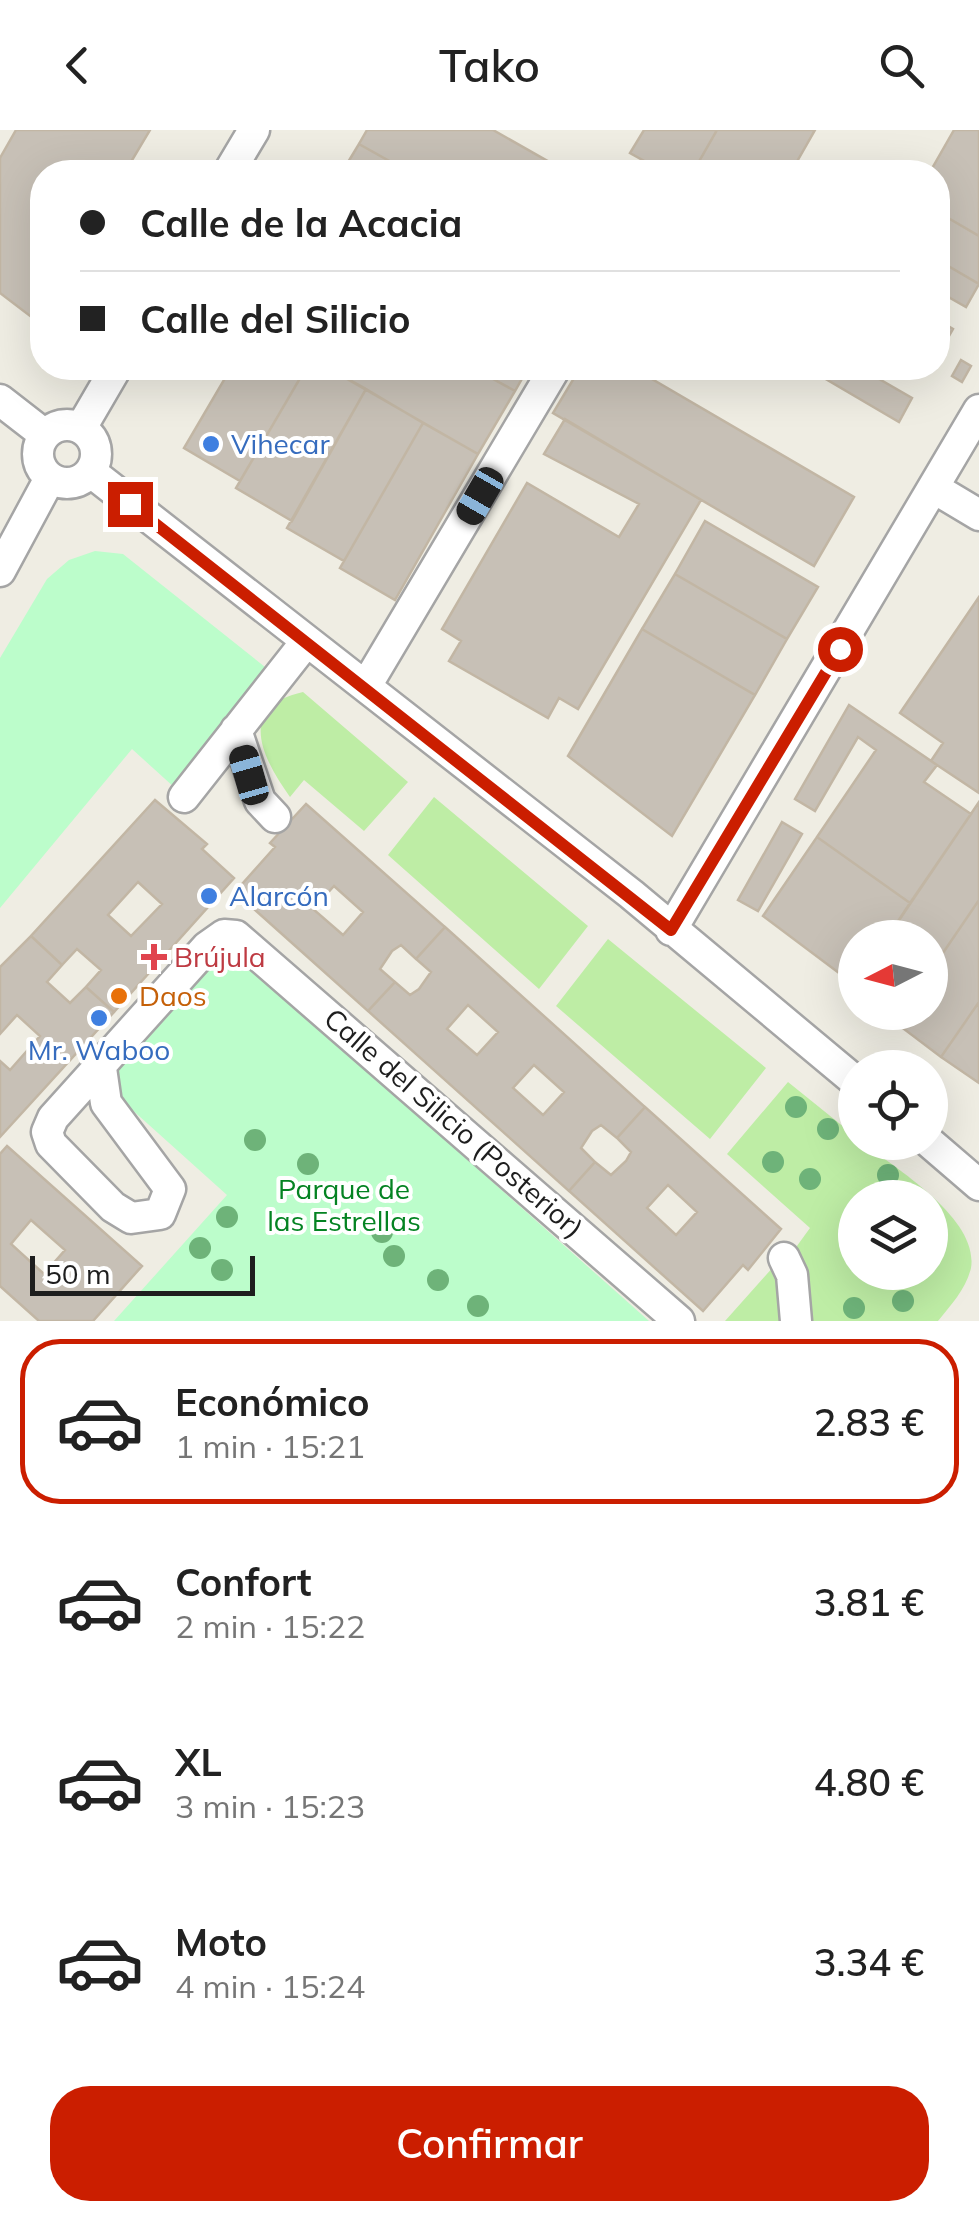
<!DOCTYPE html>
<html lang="es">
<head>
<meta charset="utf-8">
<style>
	:root { --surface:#fff; --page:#f6f6f6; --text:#222; --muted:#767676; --line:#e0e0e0; --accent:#cb1e00 }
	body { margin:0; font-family:Mulish,sans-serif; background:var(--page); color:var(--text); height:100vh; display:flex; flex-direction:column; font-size:38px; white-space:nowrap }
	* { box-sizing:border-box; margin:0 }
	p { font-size:32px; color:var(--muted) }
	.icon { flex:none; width:55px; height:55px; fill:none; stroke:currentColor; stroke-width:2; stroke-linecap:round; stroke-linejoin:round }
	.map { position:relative; height:1191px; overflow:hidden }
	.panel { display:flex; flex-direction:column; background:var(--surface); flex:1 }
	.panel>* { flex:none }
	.top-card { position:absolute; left:30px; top:30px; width:920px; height:220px; border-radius:40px; box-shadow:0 10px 40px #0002; display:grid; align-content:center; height:220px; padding:0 50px; background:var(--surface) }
	.needle { width:65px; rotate:264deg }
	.fabs { position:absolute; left:838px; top:790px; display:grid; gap:20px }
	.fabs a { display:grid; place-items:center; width:110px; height:110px; border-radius:50%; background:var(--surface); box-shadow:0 10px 40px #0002; font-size:50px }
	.scale { position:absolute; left:30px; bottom:25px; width:225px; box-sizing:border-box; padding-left:10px; border:5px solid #1e1e1e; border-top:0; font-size:28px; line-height:35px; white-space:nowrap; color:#1e1e1e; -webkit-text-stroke:8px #fff; paint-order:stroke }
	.end { position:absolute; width:45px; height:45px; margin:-22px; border:12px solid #cb1e00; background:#fff; box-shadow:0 0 0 5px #fff }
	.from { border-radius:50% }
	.car { position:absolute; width:30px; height:60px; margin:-30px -15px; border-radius:12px; box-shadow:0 0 8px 2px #0007; background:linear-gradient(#222 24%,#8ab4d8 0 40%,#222 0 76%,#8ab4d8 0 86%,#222 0) }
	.top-card b { display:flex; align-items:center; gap:35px; height:95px; font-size:38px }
	.top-card b+b { border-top:2px solid var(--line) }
	.top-card i { width:25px; height:25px; background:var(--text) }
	ul { padding:18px 0 0; list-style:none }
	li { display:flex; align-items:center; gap:30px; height:165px; margin:0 20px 15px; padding:0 30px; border:5px solid transparent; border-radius:40px }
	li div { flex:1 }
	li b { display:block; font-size:38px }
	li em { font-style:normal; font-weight:600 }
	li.current { border-color:var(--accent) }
	li>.icon { width:90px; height:90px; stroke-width:1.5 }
	.cta { display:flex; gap:20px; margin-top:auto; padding:20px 50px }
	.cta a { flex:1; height:115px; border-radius:40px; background:var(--accent); color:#fff; font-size:40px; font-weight:600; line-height:115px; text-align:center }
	header { display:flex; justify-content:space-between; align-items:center; height:130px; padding:0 50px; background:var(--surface); font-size:45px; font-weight:600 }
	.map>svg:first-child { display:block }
	.grass { fill:#beeda5; fill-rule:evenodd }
	.park { fill:#bcfdcb }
	.building { fill:#c7c0b6; stroke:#c2b6a4; stroke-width:2.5; fill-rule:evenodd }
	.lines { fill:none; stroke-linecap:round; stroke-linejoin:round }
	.minor-casing { stroke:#a5a5a5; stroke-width:35 }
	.minor { stroke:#fff; stroke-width:30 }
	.tree { fill:#6eb379 }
	.route { stroke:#cb1e00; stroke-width:12 }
	.shop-dot { fill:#3f7fe0; stroke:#fff; stroke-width:4 }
	.health-dot { fill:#e0444e; stroke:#fff; stroke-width:4 }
	.food-dot { fill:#e8710a; stroke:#fff; stroke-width:4 }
	.labels { text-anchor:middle; stroke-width:8; stroke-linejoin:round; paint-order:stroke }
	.shop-label { font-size:28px; fill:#366cbe; stroke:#fff; text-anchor:start }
	.health-label { font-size:28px; fill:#be3a42; stroke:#fff; text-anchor:start }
	.food-label { font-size:28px; fill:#c56008; stroke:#fff; text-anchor:start }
	.street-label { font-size:28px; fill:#1e1e1e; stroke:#fff }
	.park-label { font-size:28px; fill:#048322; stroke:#fff }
</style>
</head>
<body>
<header><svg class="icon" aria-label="back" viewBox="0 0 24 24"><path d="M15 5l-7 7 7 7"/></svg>Tako<svg class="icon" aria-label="search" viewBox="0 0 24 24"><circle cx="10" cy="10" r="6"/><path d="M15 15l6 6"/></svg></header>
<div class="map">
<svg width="979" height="1191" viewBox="0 0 979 1191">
	<rect width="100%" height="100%" fill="#efede3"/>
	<path class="grass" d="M303,562l105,90 -44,49 -60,-51 -14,17c-27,-38 -55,-90 13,-105z
		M434,667l154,129 -49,63 -151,-134z
		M608,809l158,129 -56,71 -154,-133z
		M788,952l67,54v6l8,1c35,27 116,76 108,125 -5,21 -20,37 -33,53h-127l-4,-47 -13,-24 16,-22 -83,-74zM855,1068h75v74h-75z
		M775,1135l6,5 4,51h-60z"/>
	<path class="park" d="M95,421l28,3 142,113 -90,121 -43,-39 -132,159v-250l47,-79 22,-19z
		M226,820l10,4 413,367h-535l113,-126 -108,-97 -9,-22 102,-122z"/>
	<path class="building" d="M16,0h134l-25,42h-83v143l-4,7 -38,-29v-135z
		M367,0h126l74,42h-158l-50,-28z
		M644,0h73l-24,42h-29l-34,-19z
		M717,0h98l-24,42h-98z
		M954,0h25v106l-41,-24v-40h-8z
		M359,14l50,28h-67z
		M938,82l41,24v48l-41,-24z
		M938,130l41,24 -13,23 -28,-16z
		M938,190l15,9 -15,26z
		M961,230l10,6 -9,16 -10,-6z
		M231,238h75l-66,113 -56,-33z
		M306,238h22l38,21 -74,132 -56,-33z
		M328,238h145l42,23 -37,63z
		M473,238h55l-13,23z
		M580,238h53l221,129 -40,69 -261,-153z
		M807,238h53l52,30 -13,24z
		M366,259l57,34 -79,138 -57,-33z
		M565,289l136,81 -123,209 -19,-11 -11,20 -99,-57 12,-20 -19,-12 85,-146 92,54 20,-33 -95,-50z
		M423,293l55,31 -83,146 -55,-32z
		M705,391l113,66 -31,52 -112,-65z
		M675,444l112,65 -32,56 -113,-66z
		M979,467v196l-48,-32 12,-18 -43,-30z
		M642,499l113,66 -83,141 -104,-80z
		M849,575l88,60 -13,17 47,32 -61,89 -93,-66 59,-87 -18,-13 -43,74 -20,-12z
		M155,670l52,44 -5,5 32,29 -120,134 -28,-25 15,-17 -24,-21 -15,16 -31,-29zM138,752l24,22 -31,32 -23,-21z
		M979,672v98l-49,72v-34h-43z
		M306,674l139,123 -29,32 -15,-14 -9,6 -12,18 15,13 -27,29 -133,-119 40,-45 -5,-4zM334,756l29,26 -20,23 -30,-26z
		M782,692l20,12 -44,77 -20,-11z
		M817,707l93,66 -23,35h-32v47l-92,-69z
		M979,770v102l-38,55 -45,-34 6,-11h28v-40z
		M445,797l200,180 -28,31 -16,-13 -9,6 -11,17 14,14 -26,29 -201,-180 27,-29 15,13 9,-6 12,-17 -15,-13zM468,875l30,27 -21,23 -30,-26zM534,935l30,27 -21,23 -30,-27z
		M31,806l31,29 -15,17 23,21 16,-16 28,25 -114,125v-76l10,9 30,-34 -23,-21 -17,19v-67z
		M979,872v81l-38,-26z
		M645,977l136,122 -33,41 -5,-5 -40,46 -134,-120 26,-29 16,13 15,-14 5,-9 -14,-14zM668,1055l29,27 -21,23 -29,-27z
		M7,1016l135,120 -49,55h-54l-39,-35v-132zM31,1090l34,30 -21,24 -33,-30z"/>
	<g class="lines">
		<defs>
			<path id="minor" d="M229,42l25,-42
				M0,270l45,35
				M38 324a29 29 0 1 1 58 0a29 29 0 1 1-58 0Z
				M81,298l35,-60
				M91,342l540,422 224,187
				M934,358l45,27
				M0,441l50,-93
				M366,556l189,-318
				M236,600l24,71 15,16
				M184,667l122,-155
				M671,800l308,-520
				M101,938l5,35 64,86 -10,25 -29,4 -18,-11 -62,-63 -4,-12 6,-14 154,-171 17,-12 12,1 443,385
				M929,1012l50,43
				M784,1128l8,17 4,46"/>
		</defs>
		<use href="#minor" class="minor-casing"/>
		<use href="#minor" class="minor"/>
	</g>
	<g class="tree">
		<circle cx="796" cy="977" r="11"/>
		<circle cx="828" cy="999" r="11"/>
		<circle cx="255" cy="1010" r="11"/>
		<circle cx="773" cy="1032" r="11"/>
		<circle cx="308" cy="1034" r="11"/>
		<circle cx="888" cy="1045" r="11"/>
		<circle cx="810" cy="1049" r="11"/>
		<circle cx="227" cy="1087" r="11"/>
		<circle cx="382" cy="1102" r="11"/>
		<circle cx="200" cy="1118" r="11"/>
		<circle cx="394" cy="1126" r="11"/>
		<circle cx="222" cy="1140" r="11"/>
		<circle cx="438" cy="1150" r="11"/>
		<circle cx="903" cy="1171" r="11"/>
		<circle cx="478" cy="1176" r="11"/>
		<circle cx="854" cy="1178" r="11"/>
	</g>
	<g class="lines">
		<path class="route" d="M130,374l541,426 169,-281"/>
	</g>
	<g class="shop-dot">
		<circle cx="211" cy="314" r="10"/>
		<circle cx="209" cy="766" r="10"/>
		<circle cx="99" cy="888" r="10"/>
	</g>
	<path class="health-dot" d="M149 812h10v10h10v10h-10v10h-10v-10h-10v-10h10z"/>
	<circle class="food-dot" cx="119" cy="866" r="10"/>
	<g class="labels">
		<g class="shop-label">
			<text x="231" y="324">Vihecar</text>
			<text x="229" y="776">Alarcón</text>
			<text x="99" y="930" text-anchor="middle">Mr. Waboo</text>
		</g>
		<g class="health-label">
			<text x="174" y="837">Brújula</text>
		</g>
		<g class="food-label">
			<text x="139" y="876">Daos</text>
		</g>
		<g class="street-label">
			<text transform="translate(454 993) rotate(41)" y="10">Calle del Silicio (Posterior)</text>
		</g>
		<g class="park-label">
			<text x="344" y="1069">Parque de<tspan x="344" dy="32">las Estrellas</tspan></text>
		</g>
	</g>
</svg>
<div class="fabs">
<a><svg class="needle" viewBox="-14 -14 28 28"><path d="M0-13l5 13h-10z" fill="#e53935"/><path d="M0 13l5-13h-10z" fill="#767676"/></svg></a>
<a><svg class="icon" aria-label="locate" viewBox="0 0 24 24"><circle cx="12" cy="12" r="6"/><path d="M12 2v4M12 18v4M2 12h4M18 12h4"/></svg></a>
<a><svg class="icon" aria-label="layers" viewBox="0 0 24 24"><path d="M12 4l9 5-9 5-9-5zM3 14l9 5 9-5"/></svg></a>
</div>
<div class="scale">50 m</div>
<i class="end from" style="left:840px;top:519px"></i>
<i class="end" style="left:130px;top:374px"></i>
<i class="car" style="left:480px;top:366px;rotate:210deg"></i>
<i class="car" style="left:249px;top:645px;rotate:344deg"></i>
<div class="top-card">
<b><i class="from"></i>Calle de la Acacia</b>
<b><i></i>Calle del Silicio</b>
</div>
</div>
<section class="panel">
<ul>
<li class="current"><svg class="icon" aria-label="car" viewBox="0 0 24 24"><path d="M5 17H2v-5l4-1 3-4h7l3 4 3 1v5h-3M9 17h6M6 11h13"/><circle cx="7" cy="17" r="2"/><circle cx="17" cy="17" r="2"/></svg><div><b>Económico</b><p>1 min · 15:21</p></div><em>2.83 €</em></li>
<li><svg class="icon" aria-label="car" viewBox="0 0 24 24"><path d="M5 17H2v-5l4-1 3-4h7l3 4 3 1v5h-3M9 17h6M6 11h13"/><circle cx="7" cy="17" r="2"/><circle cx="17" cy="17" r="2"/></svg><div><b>Confort</b><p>2 min · 15:22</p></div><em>3.81 €</em></li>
<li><svg class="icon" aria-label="car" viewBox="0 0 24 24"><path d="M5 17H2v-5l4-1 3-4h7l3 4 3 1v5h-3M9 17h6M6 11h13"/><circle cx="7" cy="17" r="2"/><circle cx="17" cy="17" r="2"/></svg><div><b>XL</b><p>3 min · 15:23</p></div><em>4.80 €</em></li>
<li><svg class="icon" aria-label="car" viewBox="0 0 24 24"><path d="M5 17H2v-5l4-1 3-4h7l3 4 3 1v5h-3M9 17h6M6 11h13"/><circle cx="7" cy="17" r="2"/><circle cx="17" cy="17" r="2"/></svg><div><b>Moto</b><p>4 min · 15:24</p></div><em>3.34 €</em></li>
</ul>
<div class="cta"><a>Confirmar</a></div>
</section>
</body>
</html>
